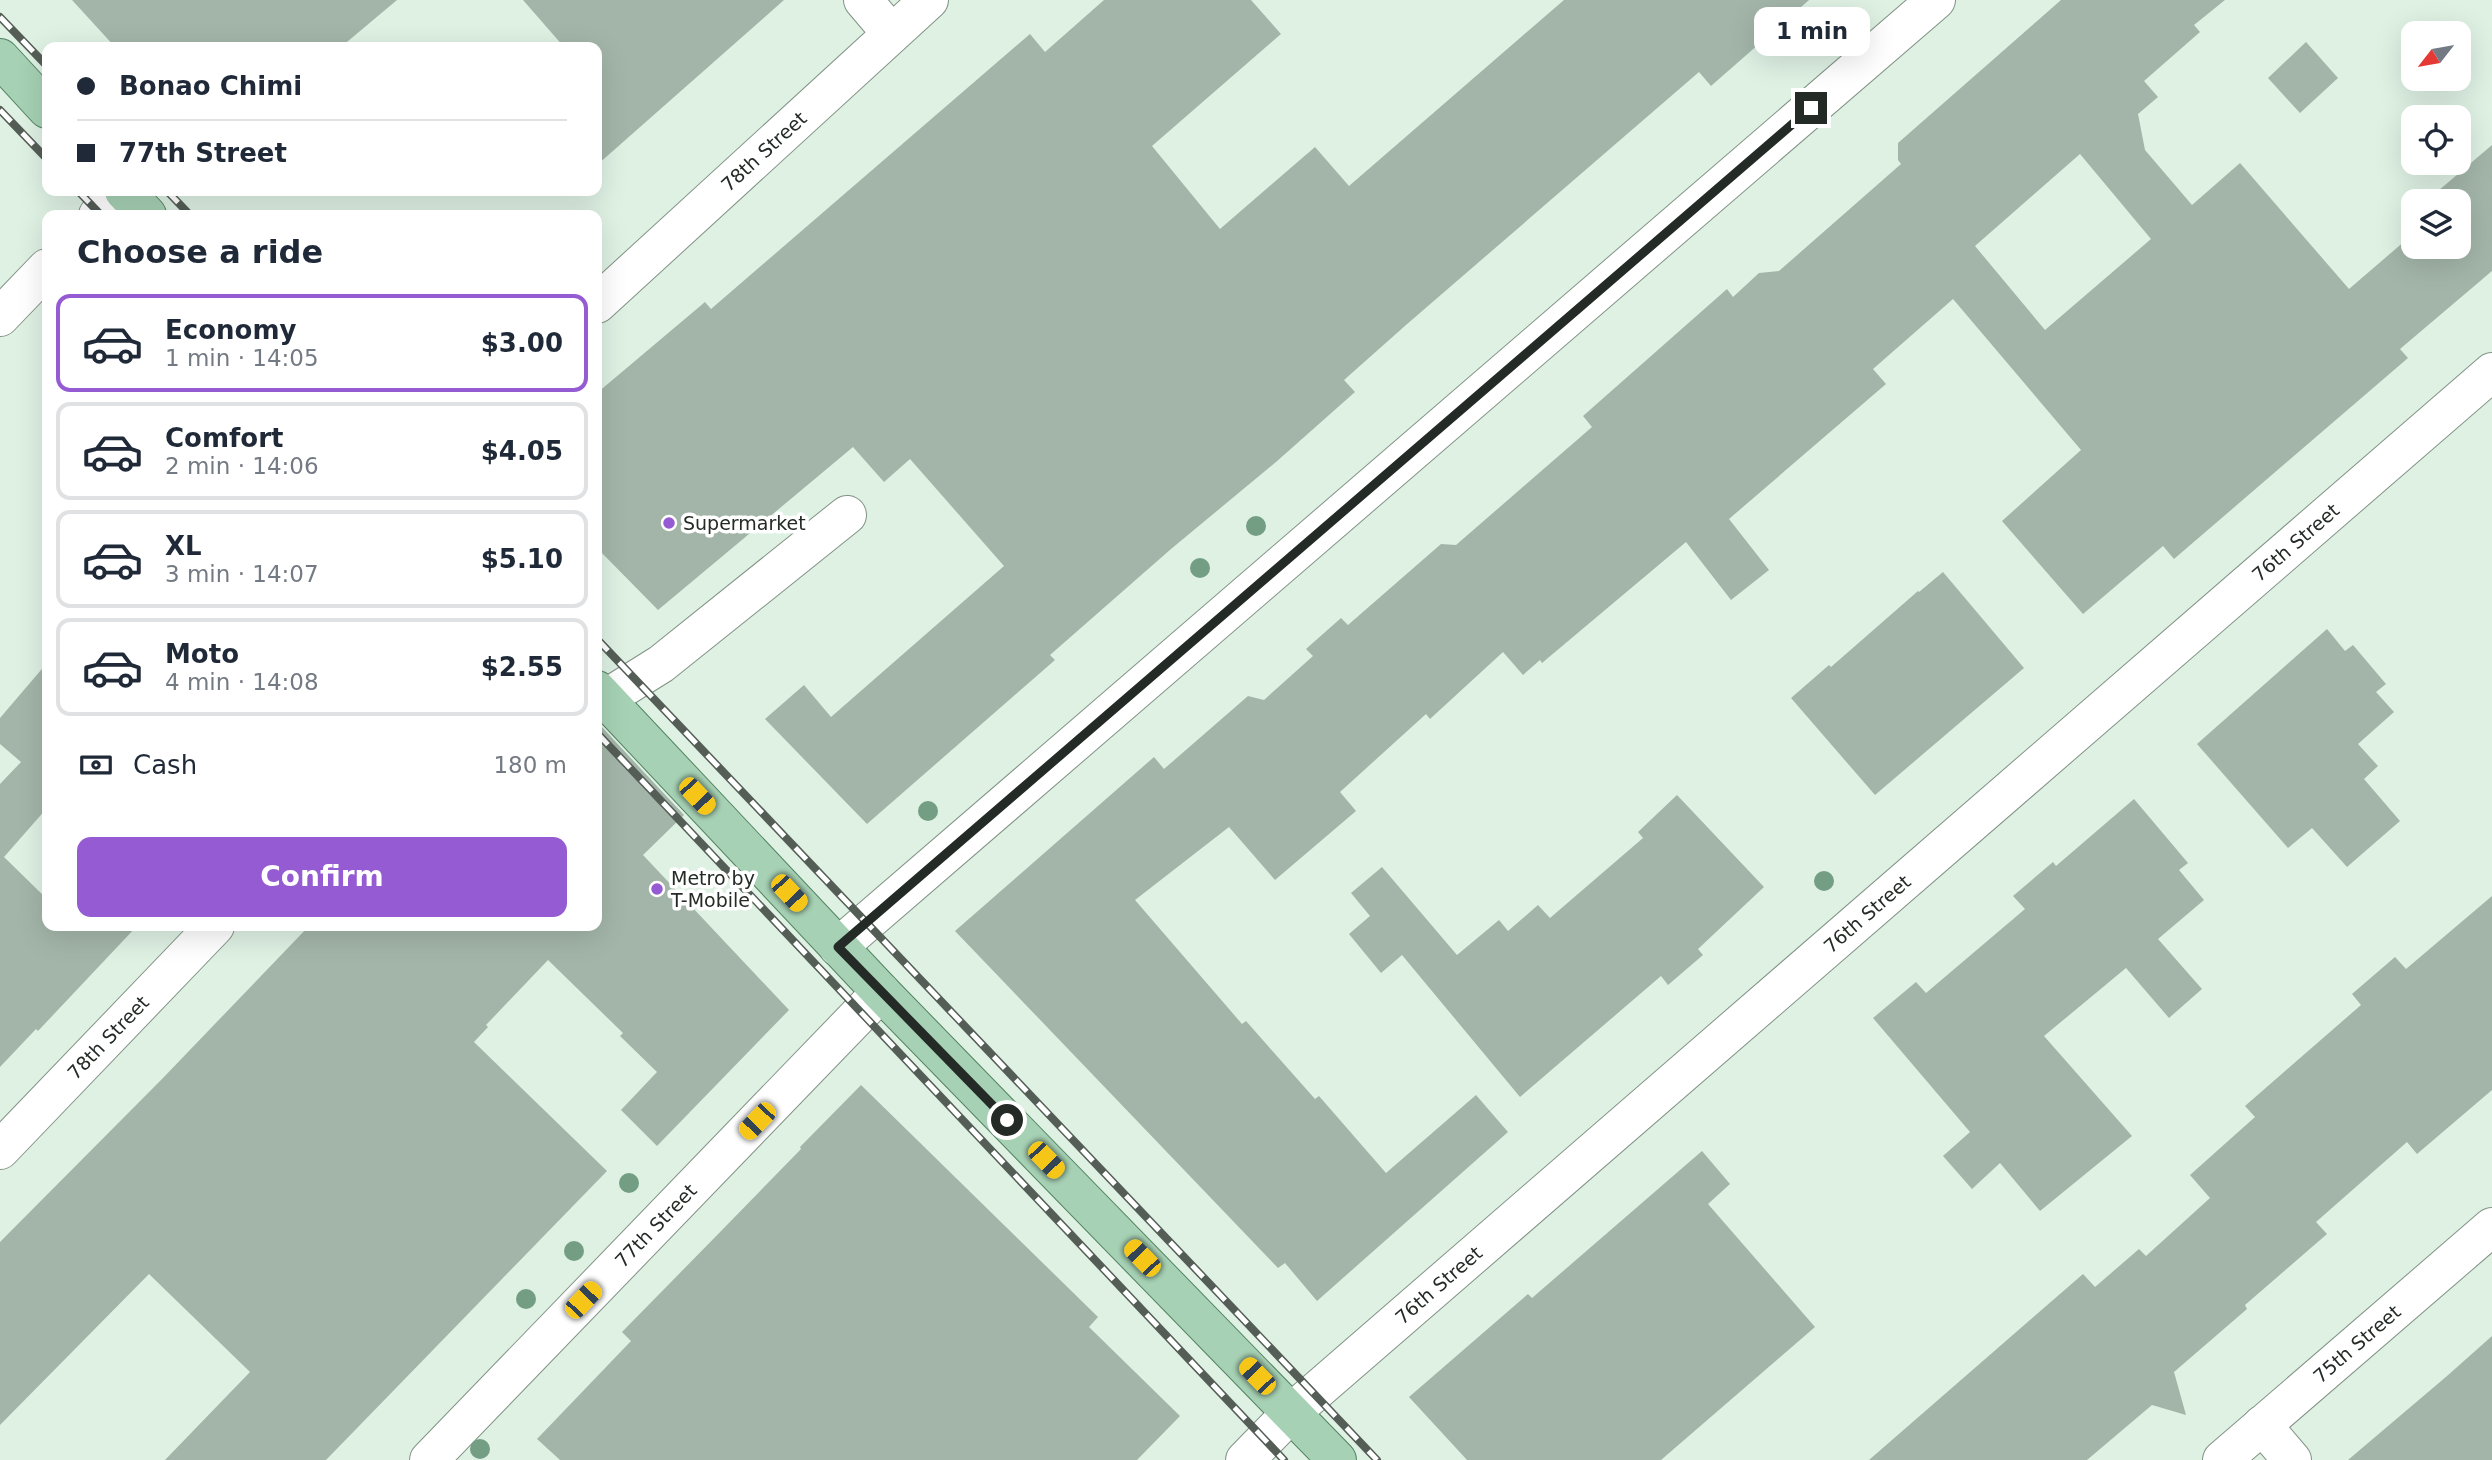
<!DOCTYPE html>
<html lang="en">
<head>
<meta charset="utf-8">
<style>
	:root { --surface:#fff; --page:#f2f2f3; --text:#1f2937; --muted:#747a83; --line:#e0e1e3; --accent:#955bd3 }
	body { margin:0; font-family:"DejaVu Sans",sans-serif; background:var(--page); color:var(--text); height:100vh; display:flex; flex-direction:column; font-size:26px; white-space:nowrap }
	* { box-sizing:border-box; margin:0 }
	p { font-size:23px; color:var(--muted) }
	.icon { flex:none; width:38px; height:38px; fill:none; stroke:currentColor; stroke-width:2; stroke-linecap:round; stroke-linejoin:round }
	.map { position:relative; flex:1; overflow:hidden }
	.drawer { position:absolute; left:42px; top:210px; width:560px; height:721px; display:flex; flex-direction:column; background:var(--surface); border-radius:14px; box-shadow:0 7px 28px #0002 }
	.drawer>* { flex:none }
	.hud { position:absolute; left:42px; top:42px; width:560px; height:154px; border-radius:14px; box-shadow:0 7px 28px #0002; display:grid; align-content:center; height:154px; padding:0 35px; background:var(--surface) }
	.needle { width:46px; rotate:239deg }
	.tools { position:absolute; left:2401px; top:21px; display:grid; gap:14px }
	.tools a { display:grid; place-items:center; width:70px; height:70px; border-radius:14px; background:var(--surface); box-shadow:0 7px 28px #0002; font-size:35px }
	.end { position:absolute; width:32px; height:32px; margin:-16px; border:9px solid #242b26; background:#fff; box-shadow:0 0 0 4px #fff }
	.from { border-radius:50% }
	.bubble { position:absolute; height:49px; border-radius:14px; background:var(--surface); box-shadow:0 7px 28px #0002; font-size:23px; font-weight:600; line-height:49px; text-align:center }
	.car { position:absolute; width:21px; height:42px; margin:-21px -10px; border-radius:9px; box-shadow:0 0 5px 2px #0007; background:linear-gradient(#f5c518 24%,#345 0 40%,#f5c518 0 76%,#345 0 86%,#f5c518 0) }
	.hud b { display:flex; align-items:center; gap:24px; height:66px; font-size:26px }
	.hud b+b { border-top:2px solid var(--line) }
	.hud i { width:18px; height:18px; background:var(--text) }
	ul { padding:0; list-style:none }
	li { display:flex; align-items:center; gap:21px; height:98px; margin:0 14px 10px; padding:0 21px; border:4px solid var(--line); border-radius:14px }
	li div { flex:1 }
	li b { display:block; font-size:26px }
	li em { font-style:normal; font-weight:600 }
	li.current { border-color:var(--accent) }
	li>.icon { width:63px; height:63px; stroke-width:1.5 }
	h2 { padding:0 35px; font-size:32px; line-height:84px }
	.pay { display:flex; align-items:center; gap:18px; height:77px; padding:0 35px; font-size:26px }
	.pay p { margin-inline-start:auto }
	.action { display:flex; gap:14px; margin-top:auto; padding:14px 35px }
	.action a { flex:1; height:80px; border-radius:14px; background:var(--accent); color:#fff; font-size:28px; font-weight:600; line-height:80px; text-align:center }
	.map>svg:first-child { display:block }
	.building { fill:#a3b5a8; fill-rule:evenodd }
	.lines { fill:none; stroke-linecap:round; stroke-linejoin:round }
	.minor-casing { stroke:#829387; stroke-width:40 }
	.major-casing { stroke:#528362; stroke-width:40 }
	.minor { stroke:#fff; stroke-width:38 }
	.major { stroke:#a6d1b4; stroke-width:38 }
	.rail-casing { stroke:#545e57; stroke-width:8 }
	.rail { stroke:#fff; stroke-width:5; stroke-dasharray:16; stroke-linecap:butt }
	.tree { fill:#749e84 }
	.route { stroke:#242b26; stroke-width:9 }
	.poi-dot { fill:#955bd3; stroke:#fff; stroke-width:2.5 }
	.labels { text-anchor:middle; stroke-width:7; stroke-linejoin:round; paint-order:stroke }
	.street-label { font-size:19px; fill:#242b26; stroke:#fff }
	.poi-label { font-size:19px; fill:#242b26; stroke:#fff; text-anchor:start }
</style>
</head>
<body>
<div class="map">
<svg width="2492" height="1460" viewBox="0 0 2492 1460">
	<rect width="100%" height="100%" fill="#def1e3"/>
	<path class="building" d="M72,0h325l-56,47h-226z
		M523,0h261l-187,165v-118h-33z
		M1104,0h147l30,34 -129,112 68,83 95,-82 34,39 215,-186h245l-98,86 -12,-14 -293,253 -62,55 11,12 -79,70 -105,87 -121,106 5,5 -188,164 -102,-105 39,-34 27,32 173,-151 -94,-107 -26,23 -31,-35 -195,163 -61,-62v-155l108,-91 6,7 319,-275 15,18z
		M2061,0h164l-31,25 6,7 -56,49 14,16 -20,17 7,36 47,55 48,-42 109,126 64,-55v13h46v-46h-12l-9,-10 54,-46v126l-92,78 8,9 -234,201 -11,-13 -80,68 -81,-93 79,-71 -128,-151 -80,70 13,15 -157,135 40,51 -38,30 -45,-58 -144,121 -2,-3 -17,15 -20,-23 -73,67 -4,-5 -86,78 16,19 -81,69 -46,-53 -94,73 107,124 4,-3 69,78 4,-3 67,77 90,-78 32,37 -191,169 -32,-38 -7,5 -323,-337 199,-174 10,12 84,-73 16,4 49,-44 -7,-7 35,-31 7,7 93,-81 15,1 136,-118 -9,-11 144,-127 6,8 26,-24 20,-2 122,-107 -3,-4v-17zM2080,154l71,85 -106,91 -70,-84z
		M2306,42l32,36 -38,35 -32,-35z
		M1943,572l81,96 -149,127 -84,-97 38,-33 2,2 87,-76 1,1z
		M2327,629l18,22 8,-6 33,39 -10,8 18,20 -36,32 20,22 -14,13 36,42 -53,46 -35,-39 -24,20 -91,-104z
		M47,663v145l-43,49 43,42v27h90l-99,105 -2,-2 -36,38v-283l21,-22 -21,-18v-26z
		M599,724l85,91 -41,40 146,155 -132,136 -36,-36 36,-38 -37,-36 3,-3 -75,-73 -62,65 2,2 -14,15 133,129 -281,289h-161l85,-88 -101,-98 -149,151v-183l163,-164 146,-152h288v-199z
		M1677,795l87,92 -66,62 5,6 -35,30 -7,-9 -141,121 -118,-142 -21,18 -32,-39 21,-18 -19,-23 31,-26 75,88 42,-35 9,11 30,-26 12,13 93,-80 -5,-6z
		M2134,799l54,64 -9,7 25,30 -46,39 44,50 -33,29 -43,-50 -82,68 88,100 -92,75 -40,-48 -28,26 -29,-33 27,-24 -97,-114 43,-36 10,11 99,-84 -12,-13 40,-34 3,4z
		M2492,896v194l-75,64 -10,-12 -91,80 11,12 -82,71 2,4 -73,63 12,43 -34,-10 -65,55h-218l214,-186 12,13 44,-38 7,7 64,-58 -20,-23 65,-58 -10,-11 116,-101 -9,-11 43,-37 11,12z
		M861,1085l237,232 -9,10 91,89 -43,44h-577l-23,-21 94,-98 -9,-9 104,-106 75,-77 -1,-2z
		M1702,1151l28,33 -22,20 107,123 -154,133h-194l-58,-63 119,-103 4,4z
		M2492,1336v124h-144l99,-84z"/>
	<g class="lines">
		<defs>
			<g id="minor">
				<path d="M863,0l28,33"/>
				<path d="M98,215l23,-24"/>
				<path id="s1" d="M597,304l332,-304"/>
				<path d="M0,317l47,-49"/>
				<path d="M605,699l56,-35 186,-149"/>
				<path d="M838,947l1098,-947"/>
				<path id="s2" d="M0,1150l215,-224"/>
				<path d="M2262,1425l30,35"/>
				<path id="s3" d="M429,1460l452,-468"/>
				<path id="s4" d="M1245,1460l47,-48 1200,-1040"/>
				<path id="s5" d="M2222,1460l270,-233"/>
			</g>
			<path id="major" d="M0,58l47,51
				M124,191l23,24
				M597,690l284,302 456,468"/>
		</defs>
		<use href="#minor" class="minor-casing"/>
		<use href="#major" class="major-casing"/>
		<use href="#minor" class="minor"/>
		<use href="#major" class="major"/>
		<defs>
			<path id="rail" d="M0,17l47,49
				M0,110l47,49
				M78,191l23,24
				M167,191l23,24
				M597,639l780,821
				M597,733l687,727"/>
		</defs>
		<use href="#rail" class="rail-casing"/>
		<use href="#rail" class="rail"/>
	</g>
	<g class="tree">
		<circle cx="1256" cy="526" r="10"/>
		<circle cx="1200" cy="568" r="10"/>
		<circle cx="928" cy="811" r="10"/>
		<circle cx="1824" cy="881" r="10"/>
		<circle cx="629" cy="1183" r="10"/>
		<circle cx="574" cy="1251" r="10"/>
		<circle cx="526" cy="1299" r="10"/>
		<circle cx="480" cy="1449" r="10"/>
	</g>
	<g class="lines">
		<path class="route" d="M1007,1120l-169,-173 973,-839"/>
	</g>
	<g class="poi-dot">
		<circle cx="669" cy="523" r="7"/>
		<circle cx="657" cy="889" r="7"/>
	</g>
	<g class="labels">
		<g class="street-label">
			<text dy="7" stroke="none"><textPath href="#s1" startOffset="226">78th Street</textPath></text>
			<text dy="7" stroke="none"><textPath href="#s4" startOffset="1395">76th Street</textPath></text>
			<text dy="7" stroke="none"><textPath href="#s4" startOffset="828">76th Street</textPath></text>
			<text dy="7" stroke="none"><textPath href="#s2" startOffset="156">78th Street</textPath></text>
			<text dy="7" stroke="none"><textPath href="#s3" startOffset="326">77th Street</textPath></text>
			<text dy="7" stroke="none"><textPath href="#s4" startOffset="261">76th Street</textPath></text>
			<text dy="7" stroke="none"><textPath href="#s5" startOffset="178">75th Street</textPath></text>
		</g>
		<g class="poi-label">
			<text x="683" y="530">Supermarket</text>
			<text x="671" y="885">Metro by<tspan x="671" dy="22">T-Mobile</tspan></text>
		</g>
	</g>
</svg>
<div class="tools">
<a><svg class="needle" viewBox="-14 -14 28 28"><path d="M0-13l5 13h-10z" fill="#e53935"/><path d="M0 13l5-13h-10z" fill="#747a83"/></svg></a>
<a><svg class="icon" aria-label="locate" viewBox="0 0 24 24"><circle cx="12" cy="12" r="6"/><path d="M12 2v4M12 18v4M2 12h4M18 12h4"/></svg></a>
<a><svg class="icon" aria-label="layers" viewBox="0 0 24 24"><path d="M12 4l9 5-9 5-9-5zM3 14l9 5 9-5"/></svg></a>
</div>
<i class="end from" style="left:1007px;top:1120px"></i>
<i class="end" style="left:1811px;top:108px"></i>
<div class="bubble" style="left:1754px;top:7px;width:116px">1 min</div>
<i class="car" style="left:697px;top:796px;rotate:137deg"></i>
<i class="car" style="left:789px;top:893px;rotate:137deg"></i>
<i class="car" style="left:757px;top:1121px;rotate:224deg"></i>
<i class="car" style="left:1046px;top:1160px;rotate:136deg"></i>
<i class="car" style="left:1142px;top:1258px;rotate:316deg"></i>
<i class="car" style="left:583px;top:1300px;rotate:44deg"></i>
<i class="car" style="left:1257px;top:1376px;rotate:316deg"></i>
<div class="hud">
<b><i class="from"></i>Bonao Chimi</b>
<b><i></i>77th Street</b>
</div>
<section class="drawer">
<h2>Choose a ride</h2>
<ul>
<li class="current"><svg class="icon" aria-label="car" viewBox="0 0 24 24"><path d="M5 17H2v-5l4-1 3-4h7l3 4 3 1v5h-3M9 17h6M6 11h13"/><circle cx="7" cy="17" r="2"/><circle cx="17" cy="17" r="2"/></svg><div><b>Economy</b><p>1 min · 14:05</p></div><em>$3.00</em></li>
<li><svg class="icon" aria-label="car" viewBox="0 0 24 24"><path d="M5 17H2v-5l4-1 3-4h7l3 4 3 1v5h-3M9 17h6M6 11h13"/><circle cx="7" cy="17" r="2"/><circle cx="17" cy="17" r="2"/></svg><div><b>Comfort</b><p>2 min · 14:06</p></div><em>$4.05</em></li>
<li><svg class="icon" aria-label="car" viewBox="0 0 24 24"><path d="M5 17H2v-5l4-1 3-4h7l3 4 3 1v5h-3M9 17h6M6 11h13"/><circle cx="7" cy="17" r="2"/><circle cx="17" cy="17" r="2"/></svg><div><b>XL</b><p>3 min · 14:07</p></div><em>$5.10</em></li>
<li><svg class="icon" aria-label="car" viewBox="0 0 24 24"><path d="M5 17H2v-5l4-1 3-4h7l3 4 3 1v5h-3M9 17h6M6 11h13"/><circle cx="7" cy="17" r="2"/><circle cx="17" cy="17" r="2"/></svg><div><b>Moto</b><p>4 min · 14:08</p></div><em>$2.55</em></li>
</ul>
<div class="pay"><svg class="icon" aria-label="cash" viewBox="0 0 24 24"><path d="M3 7h18v10H3z"/><circle cx="12" cy="12" r="2"/></svg>Cash<p>180 m</p></div>
<div class="action"><a>Confirm</a></div>
</section>
</div>
</body>
</html>
